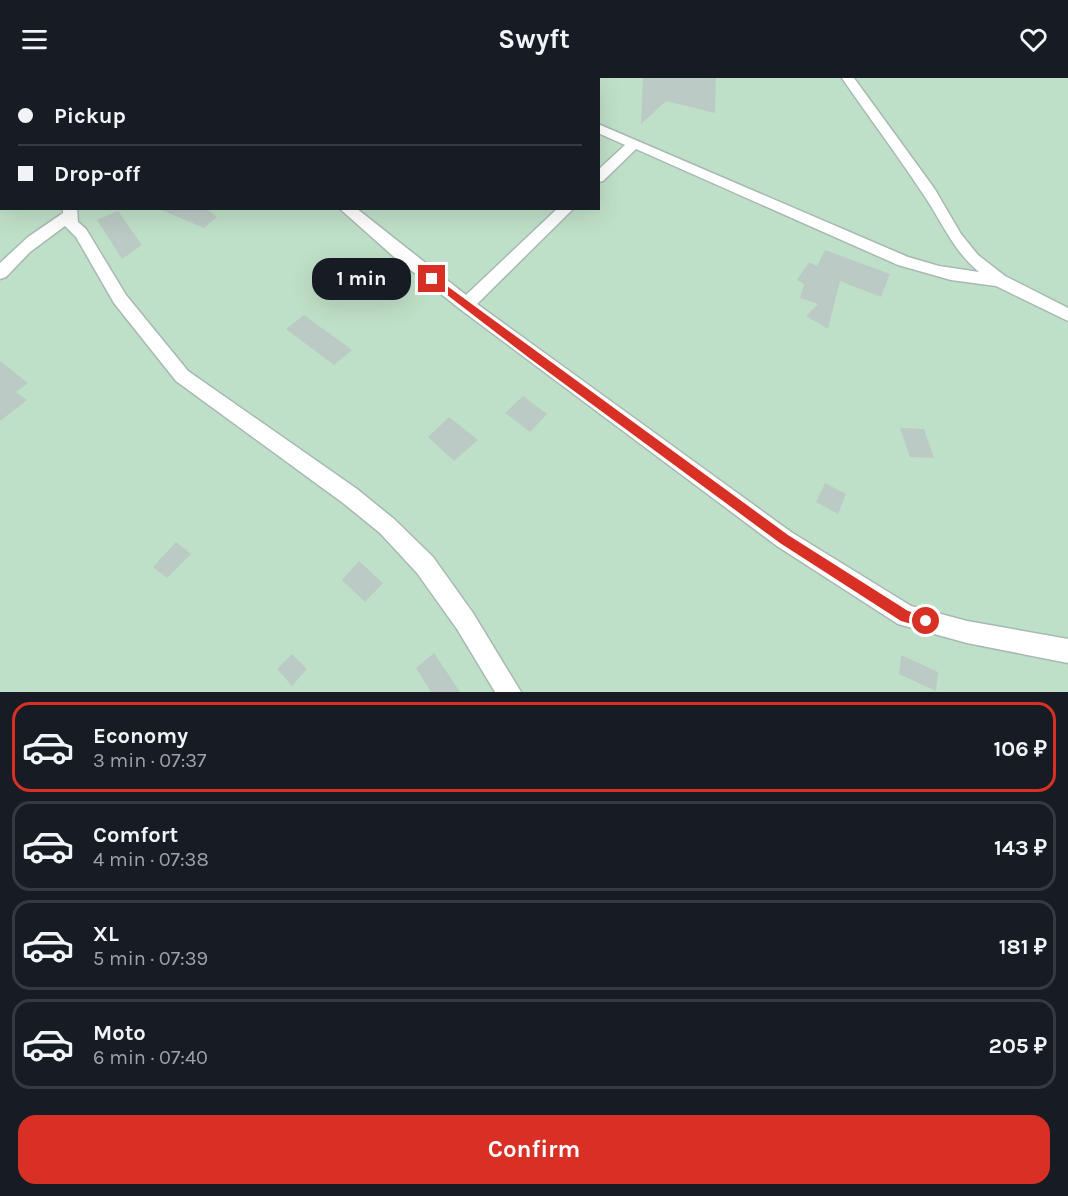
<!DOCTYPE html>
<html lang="en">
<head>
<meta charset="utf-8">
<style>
	:root { --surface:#171b24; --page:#20242c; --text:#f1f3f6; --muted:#9ea1a6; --line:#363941; --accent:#d93025 }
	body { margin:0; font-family:Karla,sans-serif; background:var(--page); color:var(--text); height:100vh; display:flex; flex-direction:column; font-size:22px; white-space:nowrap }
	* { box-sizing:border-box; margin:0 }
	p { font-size:20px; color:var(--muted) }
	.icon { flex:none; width:33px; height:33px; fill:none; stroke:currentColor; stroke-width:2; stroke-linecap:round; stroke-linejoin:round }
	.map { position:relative; height:614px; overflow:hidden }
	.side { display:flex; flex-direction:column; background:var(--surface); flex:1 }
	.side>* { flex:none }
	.top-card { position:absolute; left:0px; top:0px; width:600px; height:132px; box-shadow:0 6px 24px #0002; display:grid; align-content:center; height:132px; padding:0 18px; background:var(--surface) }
	.end { position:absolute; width:27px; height:27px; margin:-14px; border:8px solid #d93025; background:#fff; box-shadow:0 0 0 3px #fff }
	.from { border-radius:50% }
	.bubble { position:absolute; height:42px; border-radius:18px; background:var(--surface); box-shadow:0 6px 24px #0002; font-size:20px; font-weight:700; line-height:42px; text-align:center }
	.top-card b { display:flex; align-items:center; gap:21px; height:57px; font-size:22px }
	.top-card b+b { border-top:2px solid var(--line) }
	.top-card i { width:15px; height:15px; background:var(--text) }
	ul { padding:10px 0 0; list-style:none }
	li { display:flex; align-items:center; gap:18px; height:90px; margin:0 12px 9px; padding:0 6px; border:3px solid var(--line); border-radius:18px }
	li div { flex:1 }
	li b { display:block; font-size:22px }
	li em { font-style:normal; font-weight:700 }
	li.active { border-color:var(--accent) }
	li>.icon { width:54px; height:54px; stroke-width:1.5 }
	.button { display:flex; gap:12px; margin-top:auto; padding:12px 18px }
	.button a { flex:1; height:69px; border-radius:18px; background:var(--accent); color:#fff; font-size:24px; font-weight:700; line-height:69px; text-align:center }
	header { display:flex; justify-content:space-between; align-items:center; height:78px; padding:0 18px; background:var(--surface); font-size:27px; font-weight:700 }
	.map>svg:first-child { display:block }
	.green { fill:#bfe0c8 }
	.building { fill:#bbcac4 }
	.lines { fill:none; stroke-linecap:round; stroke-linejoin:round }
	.minor-casing { stroke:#a8b8b2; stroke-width:3 }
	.minor { fill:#fff; fill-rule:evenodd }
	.route { fill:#d93025 }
</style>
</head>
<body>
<header><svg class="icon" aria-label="menu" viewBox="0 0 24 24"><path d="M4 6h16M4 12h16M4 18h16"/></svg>Swyft<svg class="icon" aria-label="heart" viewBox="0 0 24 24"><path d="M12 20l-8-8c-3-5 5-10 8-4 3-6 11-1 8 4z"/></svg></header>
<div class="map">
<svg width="1068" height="614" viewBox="0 0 1068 614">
	<rect width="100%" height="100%" fill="#e6efeb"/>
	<path class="green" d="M78,0h990v614h-1068v-585l2,101h596v-128l-523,-1z"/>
	<path class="building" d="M643,0h73l-1,35 -49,-12 -25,23z
		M157,130h48l12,9 -13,11z
		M118,133l24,34 -20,14 -25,-39z
		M825,172l65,24 -9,23 -41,-16 -12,48 -22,-13 12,-12 -18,-6 4,-14 -7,-4 12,-18 8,4z
		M304,237l48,35 -18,15 -48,-36z
		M0,283l28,22 -12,9 11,8 -27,21z
		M523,318l24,18 -17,18 -25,-19z
		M449,339l29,23 -24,21 -26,-24z
		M900,350l24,1 10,29 -24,-1z
		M825,405l21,11 -8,20 -22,-12z
		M176,464l15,12 -24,24 -14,-11z
		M359,483l24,22 -18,19 -23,-22z
		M434,575l26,39h-29l-15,-24z
		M292,576l15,15 -15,17 -15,-17z
		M901,577l37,17 -2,19 -37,-17z"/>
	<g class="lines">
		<defs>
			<path id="minor" d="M229,0h15l-16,2z
				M466,0h14l1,2h-14z
				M842,0h12l80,110 27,46 17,21 27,21 63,32v13l-72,-35 -45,-6 -53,-15 -262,-116 -33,32 -5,1v-12l27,-25 -27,-12v-9l310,133 31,9 40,6c-27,-22 -38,-53 -58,-81 -25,-38 -53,-75 -79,-113z
				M0,59h2v8h-2z
				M63,130h14l1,14 8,7 40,66 62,76 169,118 37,30 39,38 40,56 48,79h-26l-38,-63 -40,-56 -37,-40 -37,-30 -167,-122 -62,-78 -38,-66 -11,-11 -35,26 -24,25 -6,2v-16l28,-26 35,-24z
				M339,130h17l110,87 92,-87h16l-97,96 314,228 120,74 56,15 101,18v24l-101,-20 -69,-19 -121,-78 -317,-237 -67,-53z"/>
		</defs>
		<use href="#minor" class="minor-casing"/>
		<use href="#minor" class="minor"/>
	</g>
	<path class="route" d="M432,197l356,260 120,76 22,6 2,4 -2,5 -4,2 -25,-7 -121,-78 -252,-186 -99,-76 -1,-2z"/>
</svg>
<i class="end from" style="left:926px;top:543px"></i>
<i class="end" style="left:432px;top:201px"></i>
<div class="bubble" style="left:312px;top:180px;width:99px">1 min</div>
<div class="top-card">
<b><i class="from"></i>Pickup</b>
<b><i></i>Drop-off</b>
</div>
</div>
<section class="side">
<ul>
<li class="active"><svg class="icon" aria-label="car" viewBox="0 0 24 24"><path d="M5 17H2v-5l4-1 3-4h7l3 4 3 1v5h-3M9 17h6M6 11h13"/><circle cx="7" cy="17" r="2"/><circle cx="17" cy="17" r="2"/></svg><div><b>Economy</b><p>3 min · 07:37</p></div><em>106 ₽</em></li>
<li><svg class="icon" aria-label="car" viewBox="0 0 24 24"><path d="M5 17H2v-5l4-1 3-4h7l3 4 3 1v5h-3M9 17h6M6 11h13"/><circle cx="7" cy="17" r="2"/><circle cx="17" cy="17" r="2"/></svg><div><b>Comfort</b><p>4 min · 07:38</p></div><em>143 ₽</em></li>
<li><svg class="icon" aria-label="car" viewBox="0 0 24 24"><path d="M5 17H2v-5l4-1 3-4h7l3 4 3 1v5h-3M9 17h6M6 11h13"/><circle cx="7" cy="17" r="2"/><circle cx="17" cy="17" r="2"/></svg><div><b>XL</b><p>5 min · 07:39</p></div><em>181 ₽</em></li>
<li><svg class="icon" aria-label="car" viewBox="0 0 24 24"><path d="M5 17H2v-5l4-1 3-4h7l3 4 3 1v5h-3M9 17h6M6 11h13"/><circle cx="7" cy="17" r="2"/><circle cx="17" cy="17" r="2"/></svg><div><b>Moto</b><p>6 min · 07:40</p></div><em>205 ₽</em></li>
</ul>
<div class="button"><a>Confirm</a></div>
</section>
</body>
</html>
